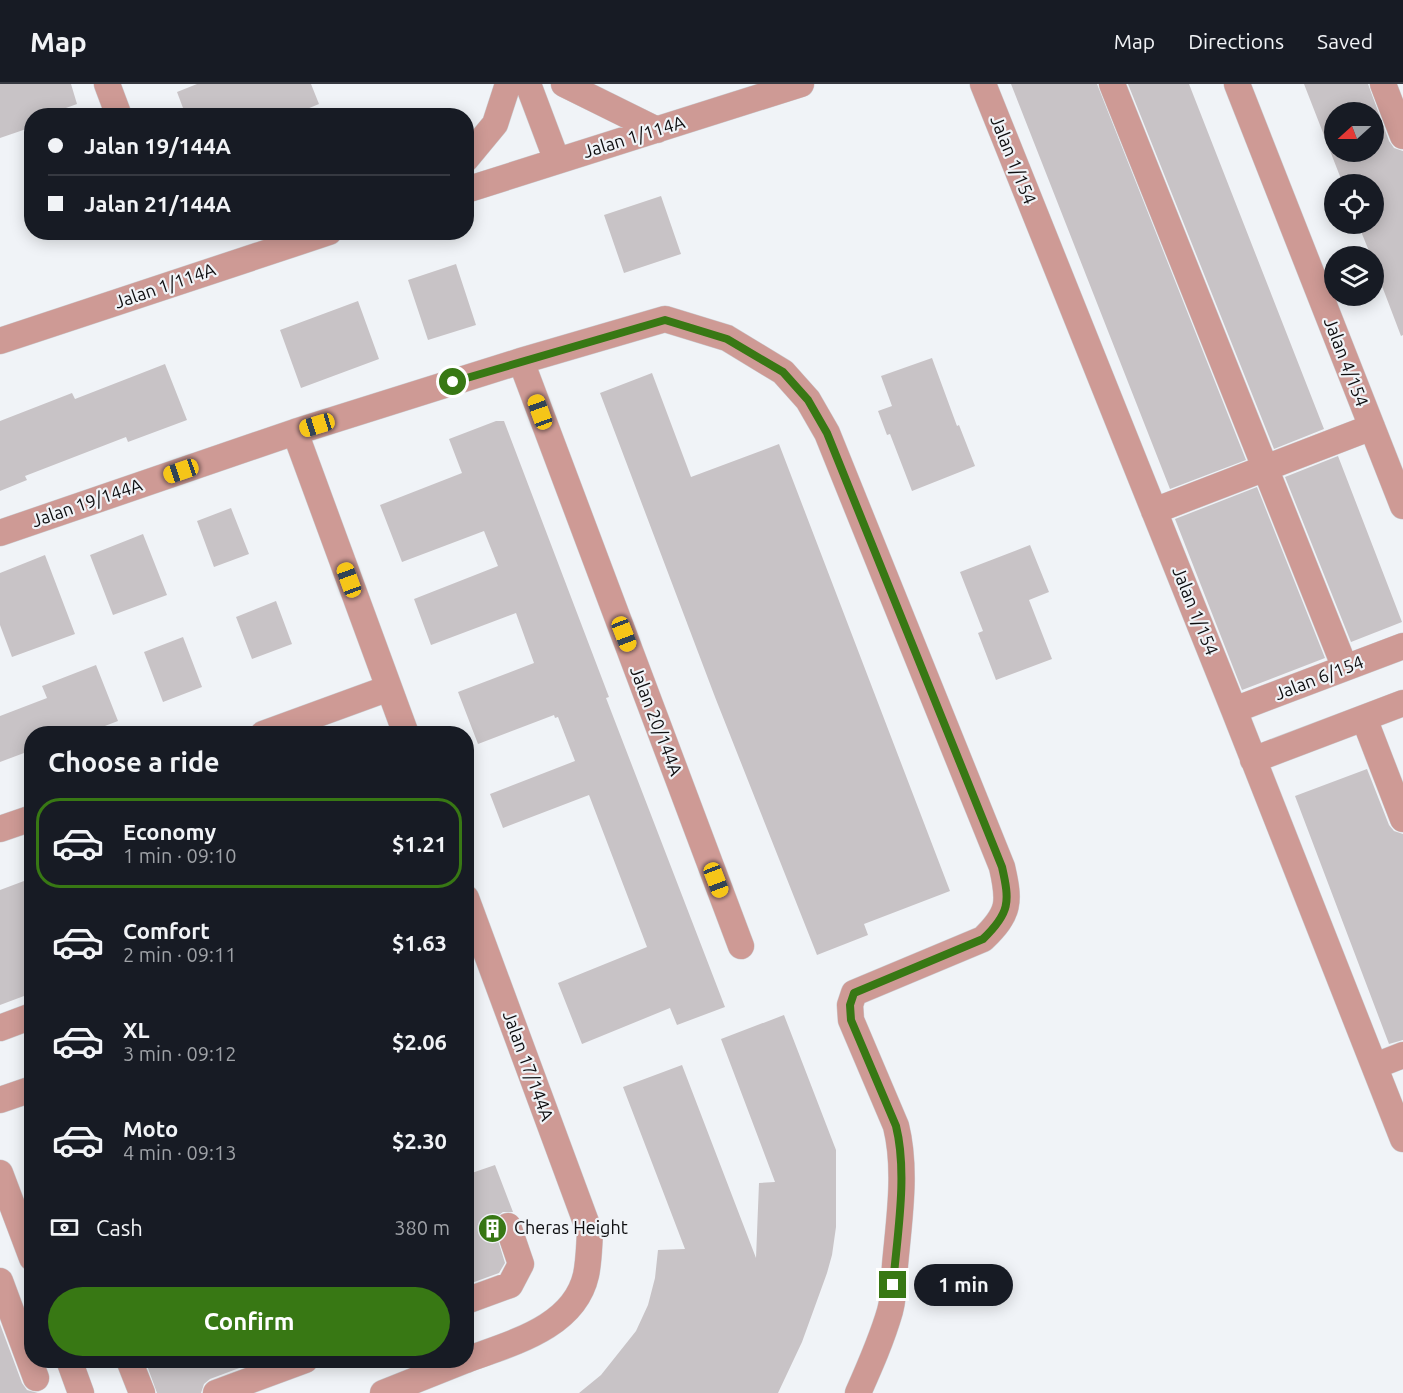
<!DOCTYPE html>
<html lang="en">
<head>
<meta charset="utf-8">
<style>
	:root { --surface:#171b24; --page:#242831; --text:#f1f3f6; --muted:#9ea1a6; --line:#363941; --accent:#387814 }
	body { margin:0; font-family:Ubuntu,sans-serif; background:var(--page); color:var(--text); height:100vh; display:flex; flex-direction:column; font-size:22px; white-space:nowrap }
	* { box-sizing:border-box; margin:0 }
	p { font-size:20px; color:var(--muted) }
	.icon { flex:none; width:33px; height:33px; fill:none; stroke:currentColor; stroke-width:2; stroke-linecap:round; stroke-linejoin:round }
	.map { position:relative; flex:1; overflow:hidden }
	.drawer { position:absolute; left:24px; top:642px; width:450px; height:642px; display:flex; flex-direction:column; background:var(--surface); border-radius:24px; box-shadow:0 3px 15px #0003 }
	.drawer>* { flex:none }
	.top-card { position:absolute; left:24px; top:24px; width:450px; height:132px; border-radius:24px; box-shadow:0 3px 15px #0003; display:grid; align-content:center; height:132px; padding:0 24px; background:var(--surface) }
	.needle { width:39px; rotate:249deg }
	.controls { position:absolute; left:1324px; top:18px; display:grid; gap:12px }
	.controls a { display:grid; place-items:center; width:60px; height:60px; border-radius:50%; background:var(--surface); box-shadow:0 3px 15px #0003; font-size:30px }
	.end { position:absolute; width:27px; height:27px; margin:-14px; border:8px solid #387814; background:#fff; box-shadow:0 0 0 3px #fff }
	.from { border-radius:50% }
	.bubble { position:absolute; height:42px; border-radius:21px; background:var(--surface); box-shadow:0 3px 15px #0003; font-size:20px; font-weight:700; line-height:42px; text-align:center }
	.car { position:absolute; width:18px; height:36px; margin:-18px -9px; border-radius:8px; box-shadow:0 0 4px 2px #0007; background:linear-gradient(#f5c518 24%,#345 0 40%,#f5c518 0 76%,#345 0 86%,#f5c518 0) }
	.top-card b { display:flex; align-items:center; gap:21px; height:57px; font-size:22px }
	.top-card b+b { border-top:2px solid var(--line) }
	.top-card i { width:15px; height:15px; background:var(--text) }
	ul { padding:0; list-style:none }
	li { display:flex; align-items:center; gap:18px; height:90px; margin:0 12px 9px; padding:0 12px; border:3px solid transparent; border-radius:24px }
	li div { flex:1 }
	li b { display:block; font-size:22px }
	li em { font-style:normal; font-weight:700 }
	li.current { border-color:var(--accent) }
	li>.icon { width:54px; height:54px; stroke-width:1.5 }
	h2 { padding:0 24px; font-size:27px; line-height:72px }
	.pay { display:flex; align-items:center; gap:15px; height:66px; padding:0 24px; font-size:22px }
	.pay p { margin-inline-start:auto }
	.button { display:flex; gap:12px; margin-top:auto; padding:12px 24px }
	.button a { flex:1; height:69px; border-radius:36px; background:var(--accent); color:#fff; font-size:24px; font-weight:700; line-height:69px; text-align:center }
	header { display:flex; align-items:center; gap:36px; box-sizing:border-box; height:84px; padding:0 30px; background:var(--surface); border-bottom:2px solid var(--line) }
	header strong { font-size:28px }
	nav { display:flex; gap:33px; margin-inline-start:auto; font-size:21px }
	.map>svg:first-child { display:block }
	.building { fill:#c8c3c6; fill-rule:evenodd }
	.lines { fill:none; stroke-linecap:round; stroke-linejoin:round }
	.minor-casing { stroke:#ccced2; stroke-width:27 }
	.minor { stroke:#ce9a95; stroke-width:26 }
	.route { stroke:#387814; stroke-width:8 }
	.labels { text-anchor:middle; stroke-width:4.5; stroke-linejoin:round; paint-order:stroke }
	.street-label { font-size:18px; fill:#0d0d0f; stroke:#f0f3f7 }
	.poi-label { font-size:18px; fill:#0d0d0f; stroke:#f0f3f7; text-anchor:start }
</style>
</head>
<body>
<header>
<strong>Map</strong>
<nav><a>Map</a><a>Directions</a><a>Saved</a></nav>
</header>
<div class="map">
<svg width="1403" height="1309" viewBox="0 0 1403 1309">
	<rect width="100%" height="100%" fill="#f0f3f7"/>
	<path class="building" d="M0,0h71l6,20 -33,12h-12v11l-32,11z
		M197,0h114l8,20 -29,12h-104l-9,-24z
		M1011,0h86l149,376 -76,29z
		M1128,0h61l135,345 -50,20z
		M1304,0h64l21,57 5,7 9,3v184l-2,1 -27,-71v-9h-3l-13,-32h16v-40h-31zM1335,28h39v40h-39z
		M661,112l20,58 -57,19 -20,-58z
		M456,180l20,61 -48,15 -20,-60z
		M358,217l21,58 -78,29 -21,-58z
		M932,274l25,68 2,-1 16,41 -63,25 -22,-57 -3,1 -9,-24 14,-5 -11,-30z
		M165,280l22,56 -59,22 -2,-5 -101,39 2,4 -27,11v-70l72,-28 3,6z
		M652,289l39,104 88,-33 171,447 -86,33 4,11 -51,20 -102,-258 -115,-304z
		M496,337h8l105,276 -3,1 119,309 -48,18 -7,-17 -88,36 -24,-61 89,-36 -58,-152 -86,33 -13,-34 85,-33 -17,-44 -3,1 -1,-3 -76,29 -20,-52 76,-29 -18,-50 -85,32 -17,-46 84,-33 -14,-35 -82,31 -22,-57 82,-32 -13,-34z
		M1338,372l64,166 -51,20 -66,-165z
		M1257,403l68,171 -83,32 -67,-171z
		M231,424l18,46 -35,13 -17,-46z
		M143,450l24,61 -54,20 -23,-60z
		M1030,461l19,47 -20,8 23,59 -56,21 -18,-47 5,-2 -23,-59z
		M45,471l30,79 -63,23 -12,-32v-52z
		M276,517l16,43 -40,15 -16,-42z
		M183,553l19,50 -39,15 -19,-50z
		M96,581l22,56 -34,13h-52v16l-32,12v-46l47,-18 -5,-12z
		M1367,685l22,56 5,6 9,3v206l-14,4 -94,-248z
		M32,794v115l-32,12v-115z
		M784,931l52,135v77l-4,28 -5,18 -25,69 -24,51h-199l22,-18 35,-44 12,-26 7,-27 3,-28 27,-1 -62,-162 59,-22 74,193 3,-75 16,-1 -54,-143z
		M495,1081l18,47h-10l-7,5 -3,7 12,39 -6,10 -33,12v-110z
		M0,1240l22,59 5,7 11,3h-38z
		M145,1276h116l-51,19 -6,5 -3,9h-44z"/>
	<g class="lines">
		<defs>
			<path id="minor" d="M107,0l12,32
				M528,0l29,77
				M564,0l93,46
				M983,0l251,626 169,429
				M1112,0l233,584
				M1237,0l166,422
				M1383,0l20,52
				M466,75l29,-35 13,-40
				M466,106l335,-106
				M0,257l329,-109
				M521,277l220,585
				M295,348l111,302
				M1154,427l218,-84
				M0,449l295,-101 226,-71 144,-42 62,19 56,34 25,28 19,33 175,434c8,35 8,46 -19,72l-129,54 -4,12 1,15 45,106c11,44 3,94 -1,139 -1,15 -1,32 -5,46 -8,28 -20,55 -32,82
				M1234,626l169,-64
				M1364,634l39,101
				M263,650l126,-46
				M1253,676l150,-57
				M0,745l32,-11
				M466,814l124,335c-1,13 -1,28 -4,42 -12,53 -75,68 -120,85
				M0,944l32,-12
				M1375,982l28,-11
				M0,1016l32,-11
				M0,1089l32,85
				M0,1197l36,97
				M466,1217l44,-16 11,-21 -13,-38
				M69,1276l12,33
				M129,1276l13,33
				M216,1309l89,-33
				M383,1309l83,-33"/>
		</defs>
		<use href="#minor" class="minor-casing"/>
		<use href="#minor" class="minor"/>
	</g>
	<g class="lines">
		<path class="route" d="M453,298l212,-62 62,19 56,33 25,28 19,33 175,434c8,35 8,46 -19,72l-129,54 -4,12 1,15 45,106c12,48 1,110 -3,159"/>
	</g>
	<defs>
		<symbol id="building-disc" viewBox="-11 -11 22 22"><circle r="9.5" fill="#387814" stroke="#f0f3f7"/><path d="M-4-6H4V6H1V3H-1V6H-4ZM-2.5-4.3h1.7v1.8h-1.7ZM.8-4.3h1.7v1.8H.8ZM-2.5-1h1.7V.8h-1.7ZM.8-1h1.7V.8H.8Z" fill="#fff"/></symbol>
	</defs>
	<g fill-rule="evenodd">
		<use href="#building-disc" x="476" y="1128" width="33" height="33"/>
	</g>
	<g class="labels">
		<g class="street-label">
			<text transform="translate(634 53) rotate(-17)" y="6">Jalan 1/114A</text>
			<text transform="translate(1013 76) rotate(68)" y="6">Jalan 1/154</text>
			<text transform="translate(165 202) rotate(-19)" y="6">Jalan 1/114A</text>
			<text transform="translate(1346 278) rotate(69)" y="6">Jalan 4/154</text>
			<text transform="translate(87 419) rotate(-19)" y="6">Jalan 19/144A</text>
			<text transform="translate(1195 527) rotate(68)" y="6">Jalan 1/154</text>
			<text transform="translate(1319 594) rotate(-21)" y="6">Jalan 6/154</text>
			<text transform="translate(656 637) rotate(69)" y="6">Jalan 20/144A</text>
			<text transform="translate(528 982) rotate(70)" y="6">Jalan 17/144A</text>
		</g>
		<g class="poi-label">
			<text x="514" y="1150">Cheras Height</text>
		</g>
	</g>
</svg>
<div class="controls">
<a><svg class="needle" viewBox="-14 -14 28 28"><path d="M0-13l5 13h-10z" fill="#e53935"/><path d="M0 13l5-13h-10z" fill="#9ea1a6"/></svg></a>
<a><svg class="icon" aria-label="locate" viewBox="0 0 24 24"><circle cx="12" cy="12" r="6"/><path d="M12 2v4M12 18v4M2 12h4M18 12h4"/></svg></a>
<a><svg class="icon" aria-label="layers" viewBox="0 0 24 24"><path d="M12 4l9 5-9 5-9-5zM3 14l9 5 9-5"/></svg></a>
</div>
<i class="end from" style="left:453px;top:298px"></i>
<i class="end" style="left:893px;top:1201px"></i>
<div class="bubble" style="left:914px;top:1180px;width:99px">1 min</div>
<i class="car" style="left:540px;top:328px;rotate:340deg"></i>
<i class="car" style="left:317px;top:341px;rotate:253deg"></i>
<i class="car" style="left:181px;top:387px;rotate:251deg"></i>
<i class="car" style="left:349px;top:496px;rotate:340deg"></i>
<i class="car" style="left:624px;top:550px;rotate:159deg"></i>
<i class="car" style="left:716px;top:796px;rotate:159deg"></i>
<div class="top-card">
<b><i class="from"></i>Jalan 19/144A</b>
<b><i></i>Jalan 21/144A</b>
</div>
<section class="drawer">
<h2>Choose a ride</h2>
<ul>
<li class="current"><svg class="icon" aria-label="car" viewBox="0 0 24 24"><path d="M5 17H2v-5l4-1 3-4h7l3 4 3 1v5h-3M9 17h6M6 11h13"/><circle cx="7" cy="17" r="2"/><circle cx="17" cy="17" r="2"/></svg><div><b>Economy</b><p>1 min · 09:10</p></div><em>$1.21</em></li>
<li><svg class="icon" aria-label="car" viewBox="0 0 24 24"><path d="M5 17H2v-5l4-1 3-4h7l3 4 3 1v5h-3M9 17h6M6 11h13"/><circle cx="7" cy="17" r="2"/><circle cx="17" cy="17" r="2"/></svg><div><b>Comfort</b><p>2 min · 09:11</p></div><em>$1.63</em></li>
<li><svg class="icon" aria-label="car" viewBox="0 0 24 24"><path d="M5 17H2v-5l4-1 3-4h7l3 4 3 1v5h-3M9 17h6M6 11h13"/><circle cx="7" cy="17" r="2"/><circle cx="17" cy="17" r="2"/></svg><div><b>XL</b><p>3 min · 09:12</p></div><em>$2.06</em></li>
<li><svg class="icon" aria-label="car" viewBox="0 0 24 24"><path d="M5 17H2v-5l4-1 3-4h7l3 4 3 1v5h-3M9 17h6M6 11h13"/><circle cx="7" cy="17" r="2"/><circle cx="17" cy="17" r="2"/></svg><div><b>Moto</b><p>4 min · 09:13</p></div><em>$2.30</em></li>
</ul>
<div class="pay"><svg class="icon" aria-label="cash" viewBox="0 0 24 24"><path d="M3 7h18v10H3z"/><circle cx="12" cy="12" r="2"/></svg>Cash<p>380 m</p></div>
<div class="button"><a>Confirm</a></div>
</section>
</div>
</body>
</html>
